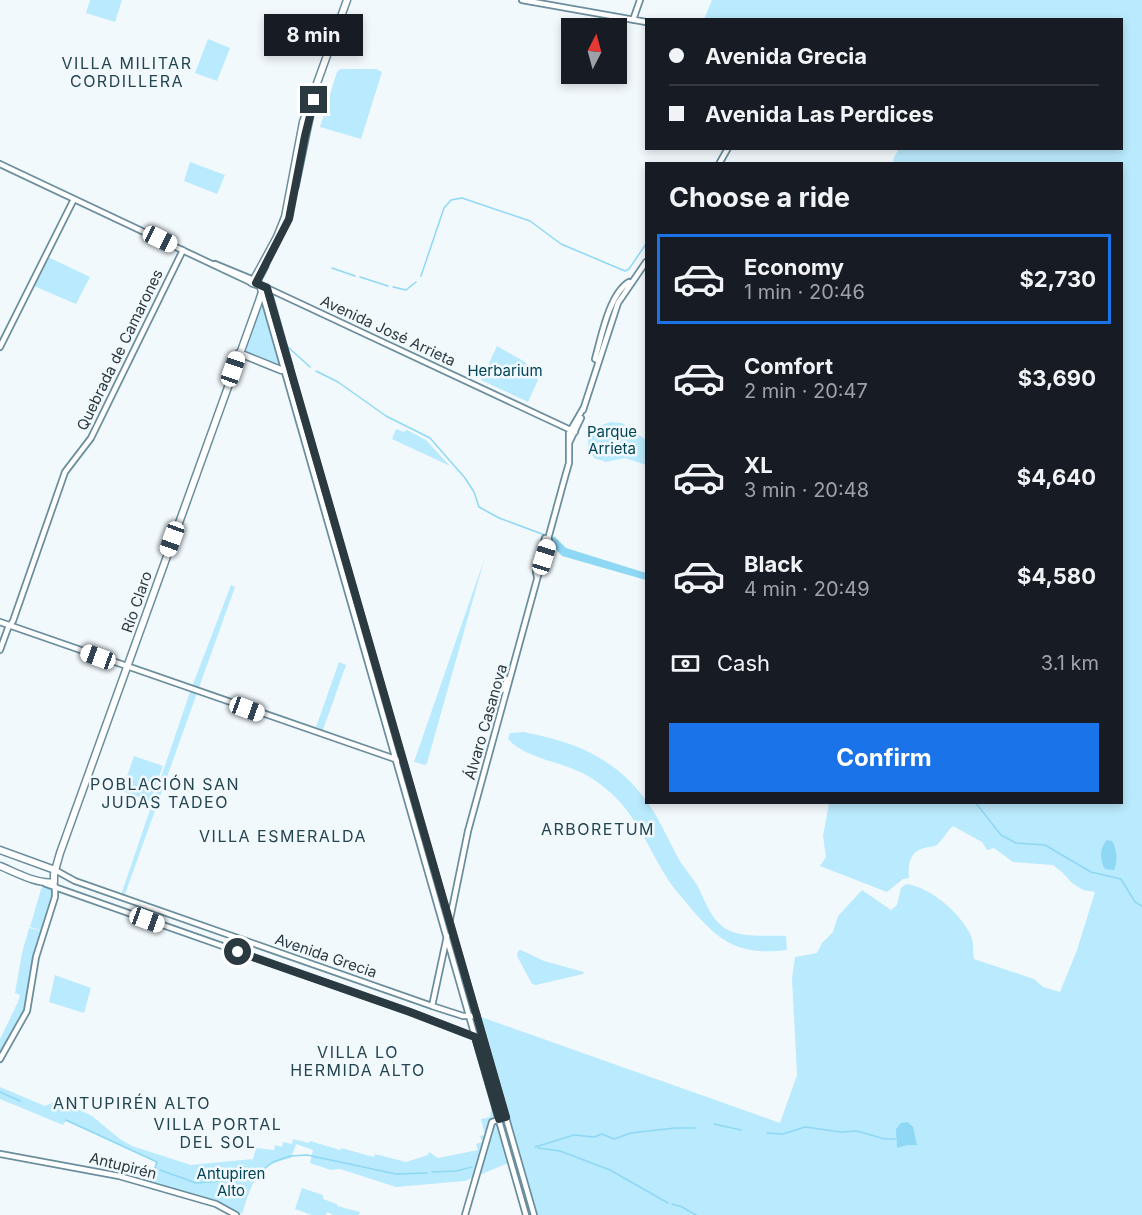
<!DOCTYPE html>
<html lang="en">
<head>
<meta charset="utf-8">
<style>
	:root { --surface:#171b24; --page:#242831; --text:#f1f3f6; --muted:#9ea1a6; --line:#363941; --accent:#1a73e8 }
	body { margin:0; font-family:Inter,sans-serif; background:var(--page); color:var(--text); height:100vh; display:flex; flex-direction:column; font-size:22px; white-space:nowrap }
	* { box-sizing:border-box; margin:0 }
	p { font-size:20px; color:var(--muted) }
	.icon { flex:none; width:33px; height:33px; fill:none; stroke:currentColor; stroke-width:2; stroke-linecap:round; stroke-linejoin:round }
	.map { position:relative; flex:1; overflow:hidden }
	.panel { position:absolute; left:645px; top:162px; width:478px; height:642px; display:flex; flex-direction:column; background:var(--surface); border-radius:0px; box-shadow:0 3px 9px #0003 }
	.panel>* { flex:none }
	.hud { position:absolute; left:645px; top:18px; width:478px; height:132px; border-radius:0px; box-shadow:0 3px 9px #0003; display:grid; align-content:center; height:132px; padding:0 24px; background:var(--surface) }
	.needle { width:39px; rotate:6deg }
	.controls { position:absolute; left:561px; top:18px; display:grid; gap:12px }
	.controls a { display:grid; place-items:center; width:66px; height:66px; border-radius:0px; background:var(--surface); box-shadow:0 3px 9px #0003; font-size:30px }
	.end { position:absolute; width:27px; height:27px; margin:-14px; border:8px solid #2b3a40; background:#fff; box-shadow:0 0 0 3px #fff }
	.from { border-radius:50% }
	.bubble { position:absolute; height:42px; border-radius:0px; background:var(--surface); box-shadow:0 3px 9px #0003; font-size:20px; font-weight:700; line-height:42px; text-align:center }
	.car { position:absolute; width:18px; height:36px; margin:-18px -9px; border-radius:8px; box-shadow:0 0 4px 2px #0007; background:linear-gradient(#fff 24%,#345 0 40%,#fff 0 76%,#345 0 86%,#fff 0) }
	.hud b { display:flex; align-items:center; gap:21px; height:57px; font-size:22px }
	.hud b+b { border-top:2px solid var(--line) }
	.hud i { width:15px; height:15px; background:var(--text) }
	ul { padding:0; list-style:none }
	li { display:flex; align-items:center; gap:18px; height:90px; margin:0 12px 9px; padding:0 12px; border:3px solid transparent; border-radius:0px }
	li div { flex:1 }
	li b { display:block; font-size:22px }
	li em { font-style:normal; font-weight:700 }
	li.on { border-color:var(--accent) }
	li>.icon { width:54px; height:54px; stroke-width:1.5 }
	h2 { padding:0 24px; font-size:27px; line-height:72px }
	.pay { display:flex; align-items:center; gap:15px; height:66px; padding:0 24px; font-size:22px }
	.pay p { margin-inline-start:auto }
	.action { display:flex; gap:12px; margin-top:auto; padding:12px 24px }
	.action a { flex:1; height:69px; border-radius:0px; background:var(--accent); color:#fff; font-size:24px; font-weight:700; line-height:69px; text-align:center }
	.map>svg:first-child { display:block }
	.green { fill:#baeafd }
	.water { fill:#8ed8f5 }
	.lines { fill:none; stroke-linecap:round; stroke-linejoin:round }
	.stream { stroke:#8ed8f5; stroke-width:1.5 }
	.secondary-casing { stroke:#6b8e9d; stroke-width:8 }
	.primary-casing { stroke:#6b8e9d; stroke-width:9 }
	.secondary { stroke:#fff; stroke-width:4.5 }
	.primary { stroke:#fff; stroke-width:6 }
	.route { stroke:#2b3a40; stroke-width:8 }
	.labels { text-anchor:middle; stroke-width:5; stroke-linejoin:round; paint-order:stroke }
	.street-label { font-size:15px; fill:#2b3a40; stroke:#f2f9fd }
	.park-label { font-size:15px; fill:#014559; stroke:#f2f9fd }
	.neighbourhood-label { font-size:16px; letter-spacing:1.5px; fill:#244552; stroke:#f2f9fd }
</style>
</head>
<body>
<div class="map">
<svg width="1142" height="1215" viewBox="0 0 1142 1215">
	<rect width="100%" height="100%" fill="#f2f9fd"/>
	<path class="green" d="M90,0h32l-7,22 -29,-9z
		M712,0h430v1215h-604l-57,-198 299,106 17,-48 -5,-97 3,-21 22,-4 5,-10 11,-11 5,-16 24,-26 29,20 6,-5 4,-17 5,-4c23,2 56,30 65,52 3,6 2,16 3,23l60,20 9,8 17,5 17,-42 18,-58 -12,-2 -11,-7 -10,-11 -9,-7 -40,-3 -19,-14 -7,2 -5,-8 -29,-16c-6,5 -9,12 -15,18 -5,4 -8,2 -14,4 -15,4 -16,17 -15,30l-6,1 -16,13 -67,-26 6,-9 -3,-21 6,-33 293,-1v-638l-229,-1 1,-6 5,-8 223,-1v-128l-418,-1z
		M208,39l22,9 -13,33 -22,-8z
		M340,69h36l6,3 -21,67 -41,-12 17,-55z
		M190,162l35,13 -8,19 -33,-13z
		M48,257l42,20 -14,27 -42,-18z
		M262,296l21,74 -42,-18z
		M497,346l28,16 13,18 -10,22 -47,-22z
		M610,422l12,1 24,17v25l-21,-7 -19,4 -12,-4 -6,-10v-12l7,-8z
		M396,429l8,3 3,-2 19,10 24,26 -58,-27z
		M485,557l-58,206 -2,2 -11,-3z
		M231,585l4,2 -111,310 -3,-2 69,-203z
		M339,662l7,3 -23,65 -7,-3z
		M524,732c55,11 94,27 126,74 12,18 20,38 31,57 5,7 11,14 16,22 8,15 14,36 31,45 16,8 40,5 58,6l1,14c-48,6 -68,-8 -98,-44 -7,-9 -16,-18 -22,-28 -18,-29 -30,-61 -55,-84 -10,-9 -22,-18 -34,-23 -22,-10 -54,-14 -70,-32l2,-6z
		M134,756l29,10 -13,35 -28,-10z
		M42,886l13,4 -12,41 -13,-4z
		M29,928l13,3 -18,86 -24,39v-17l18,-37 2,-7 -5,-2 7,-40z
		M521,950l23,11 40,11 -1,2 -47,11 -4,-1 -15,-28 1,-5z
		M55,975l36,13 -7,25 -35,-11z
		M0,1087l45,19 9,-4 14,7 3,-3 21,10 28,23 12,7 59,19 62,-6 3,-11 18,2 1,-5 7,2 1,-5 9,2 1,-5 16,4 1,-2 30,9 1,-2 33,9 1,-3 31,8 22,-7 1,-3 9,6 40,-8 -2,-6 6,-2 -2,-6 5,-1 -4,-16 9,-2 2,-11 16,57 -43,18 -69,6 -56,-18 -9,1 -21,-7 3,-13 -17,-6 -5,14c-37,8 -38,24 -49,56l-25,-13 -68,-20 7,-19 -90,-41 -3,4 -63,-26z
		M302,1188l21,7v4l14,5v2l23,6 -1,3h-26l-6,-3 -1,3h-14l-17,-6z"/>
	<path class="water" d="M554,536l12,12 80,25v7l-84,-24 -11,-12z
		M1107,840l5,1c5,8 6,20 2,29l-9,-1c-6,-9 -5,-22 2,-29z
		M908,1122l5,5 4,18h-10l-10,3 -1,-19 5,-6z"/>
	<g class="lines">
		<path class="stream" d="M332,268l23,8
			M421,276l23,-68 7,-8 11,-2 68,23 31,23 64,27 4,-2 17,-25
			M360,277l28,9
			M393,287l13,3 10,-8
			M288,347l22,20
			M316,371l22,11 48,34 44,22 35,40 9,14 5,15 20,11 54,20
			M975,802l26,33 15,8 29,2 46,27 30,7 14,23 7,4
			M0,1092l20,9
			M66,1120l91,42 -2,7
			M714,1124l27,6
			M767,1133l16,1 22,-7 36,5 16,-1 28,8h10
			M535,1147l39,-12 20,2 8,-3 12,5 17,-6 44,-5h20
			M538,1148l22,3 50,19 58,33
			M160,1170l36,13 50,-4 9,-3 18,-14 17,-6 17,-1 89,19 31,-1
			M432,1172l24,-1 16,-4
			M672,1204l10,3 14,8"/>
		<defs>
			<path id="secondary" d="M522,0l124,22
				M633,20l7,-20
				M0,164l252,119
				M719,164l9,-16
				M215,264l39,16
				M267,288l308,144
				M262,292l264,923
				M0,347l74,-148
				M599,361l-4,-2c6,-21 14,-65 34,-77
				M289,366l245,849
				M583,410l35,-107 28,-41
				M569,443l12,-25
				M537,577l-1,-5 9,-34 4,2
				M0,622l398,138
				M0,650l8,-22 5,-7 52,-149 26,-34 92,-188
				M502,690l6,-11
				M55,870l20,11 357,125 31,10h14
				M46,884l364,128 65,25
				M450,919l18,-88 97,-354 4,-14v-30l15,-26
				M432,1006l15,-70
				M0,1059l27,-48 9,-54 19,-60v-11
				M0,1154l119,22 97,28 20,11
				M465,1215l27,-93 14,-5"/>
			<path id="primary" d="M295,187l17,-81
				M256,283l9,-17
				M239,353l42,17h5l3,-4 -22,-78 -15,-5 25,-46 8,-20 18,-95 44,-122
				M0,850l55,20
				M0,866c15,6 38,19 54,16v-8l6,-21 199,-552 3,-9 -2,-7"/>
		</defs>
		<use href="#secondary" class="secondary-casing"/>
		<use href="#primary" class="primary-casing"/>
		<use href="#secondary" class="secondary"/>
		<use href="#primary" class="primary"/>
	</g>
	<g class="lines">
		<path class="route" d="M238,952l172,60 65,25 24,82 7,-2 -233,-808 -6,-21 -11,-5 33,-64 16,-83 9,-36"/>
	</g>
	<g class="labels">
		<g class="street-label">
			<text transform="translate(388 331) rotate(25)" y="5">Avenida José Arrieta</text>
			<text transform="translate(120 350) rotate(-64)" y="5">Quebrada de Camarones</text>
			<text transform="translate(137 602) rotate(-71)" y="5">Río Claro</text>
			<text transform="translate(486 722) rotate(-74)" y="5">Álvaro Casanova</text>
			<text transform="translate(326 956) rotate(19)" y="5">Avenida Grecia</text>
			<text transform="translate(123 1166) rotate(14)" y="5">Antupirén</text>
		</g>
		<g class="park-label">
			<text x="505" y="376">Herbarium</text>
			<text x="612" y="437">Parque<tspan x="612" dy="17">Arrieta</tspan></text>
			<text x="231" y="1179">Antupiren<tspan x="231" dy="17">Alto</tspan></text>
		</g>
		<g class="neighbourhood-label">
			<text x="127" y="69">VILLA MILITAR<tspan x="127" dy="18">CORDILLERA</tspan></text>
			<text x="165" y="790">POBLACIÓN SAN<tspan x="165" dy="18">JUDAS TADEO</tspan></text>
			<text x="598" y="835">ARBORETUM</text>
			<text x="283" y="842">VILLA ESMERALDA</text>
			<text x="358" y="1058">VILLA LO<tspan x="358" dy="18">HERMIDA ALTO</tspan></text>
			<text x="132" y="1109">ANTUPIRÉN ALTO</text>
			<text x="218" y="1130">VILLA PORTAL<tspan x="218" dy="18">DEL SOL</tspan></text>
		</g>
	</g>
</svg>
<div class="controls">
<a><svg class="needle" viewBox="-14 -14 28 28"><path d="M0-13l5 13h-10z" fill="#e53935"/><path d="M0 13l5-13h-10z" fill="#9ea1a6"/></svg></a>
</div>
<i class="end from" style="left:238px;top:952px"></i>
<i class="end" style="left:314px;top:100px"></i>
<div class="bubble" style="left:264px;top:14px;width:99px">8 min</div>
<i class="car" style="left:160px;top:239px;rotate:116deg"></i>
<i class="car" style="left:233px;top:369px;rotate:19deg"></i>
<i class="car" style="left:172px;top:539px;rotate:200deg"></i>
<i class="car" style="left:544px;top:557px;rotate:17deg"></i>
<i class="car" style="left:98px;top:657px;rotate:290deg"></i>
<i class="car" style="left:247px;top:709px;rotate:110deg"></i>
<i class="car" style="left:147px;top:920px;rotate:110deg"></i>
<div class="hud">
<b><i class="from"></i>Avenida Grecia</b>
<b><i></i>Avenida Las Perdices</b>
</div>
<section class="panel">
<h2>Choose a ride</h2>
<ul>
<li class="on"><svg class="icon" aria-label="car" viewBox="0 0 24 24"><path d="M5 17H2v-5l4-1 3-4h7l3 4 3 1v5h-3M9 17h6M6 11h13"/><circle cx="7" cy="17" r="2"/><circle cx="17" cy="17" r="2"/></svg><div><b>Economy</b><p>1 min · 20:46</p></div><em>$2,730</em></li>
<li><svg class="icon" aria-label="car" viewBox="0 0 24 24"><path d="M5 17H2v-5l4-1 3-4h7l3 4 3 1v5h-3M9 17h6M6 11h13"/><circle cx="7" cy="17" r="2"/><circle cx="17" cy="17" r="2"/></svg><div><b>Comfort</b><p>2 min · 20:47</p></div><em>$3,690</em></li>
<li><svg class="icon" aria-label="car" viewBox="0 0 24 24"><path d="M5 17H2v-5l4-1 3-4h7l3 4 3 1v5h-3M9 17h6M6 11h13"/><circle cx="7" cy="17" r="2"/><circle cx="17" cy="17" r="2"/></svg><div><b>XL</b><p>3 min · 20:48</p></div><em>$4,640</em></li>
<li><svg class="icon" aria-label="car" viewBox="0 0 24 24"><path d="M5 17H2v-5l4-1 3-4h7l3 4 3 1v5h-3M9 17h6M6 11h13"/><circle cx="7" cy="17" r="2"/><circle cx="17" cy="17" r="2"/></svg><div><b>Black</b><p>4 min · 20:49</p></div><em>$4,580</em></li>
</ul>
<div class="pay"><svg class="icon" aria-label="cash" viewBox="0 0 24 24"><path d="M3 7h18v10H3z"/><circle cx="12" cy="12" r="2"/></svg>Cash<p>3.1 km</p></div>
<div class="action"><a>Confirm</a></div>
</section>
</div>
</body>
</html>
